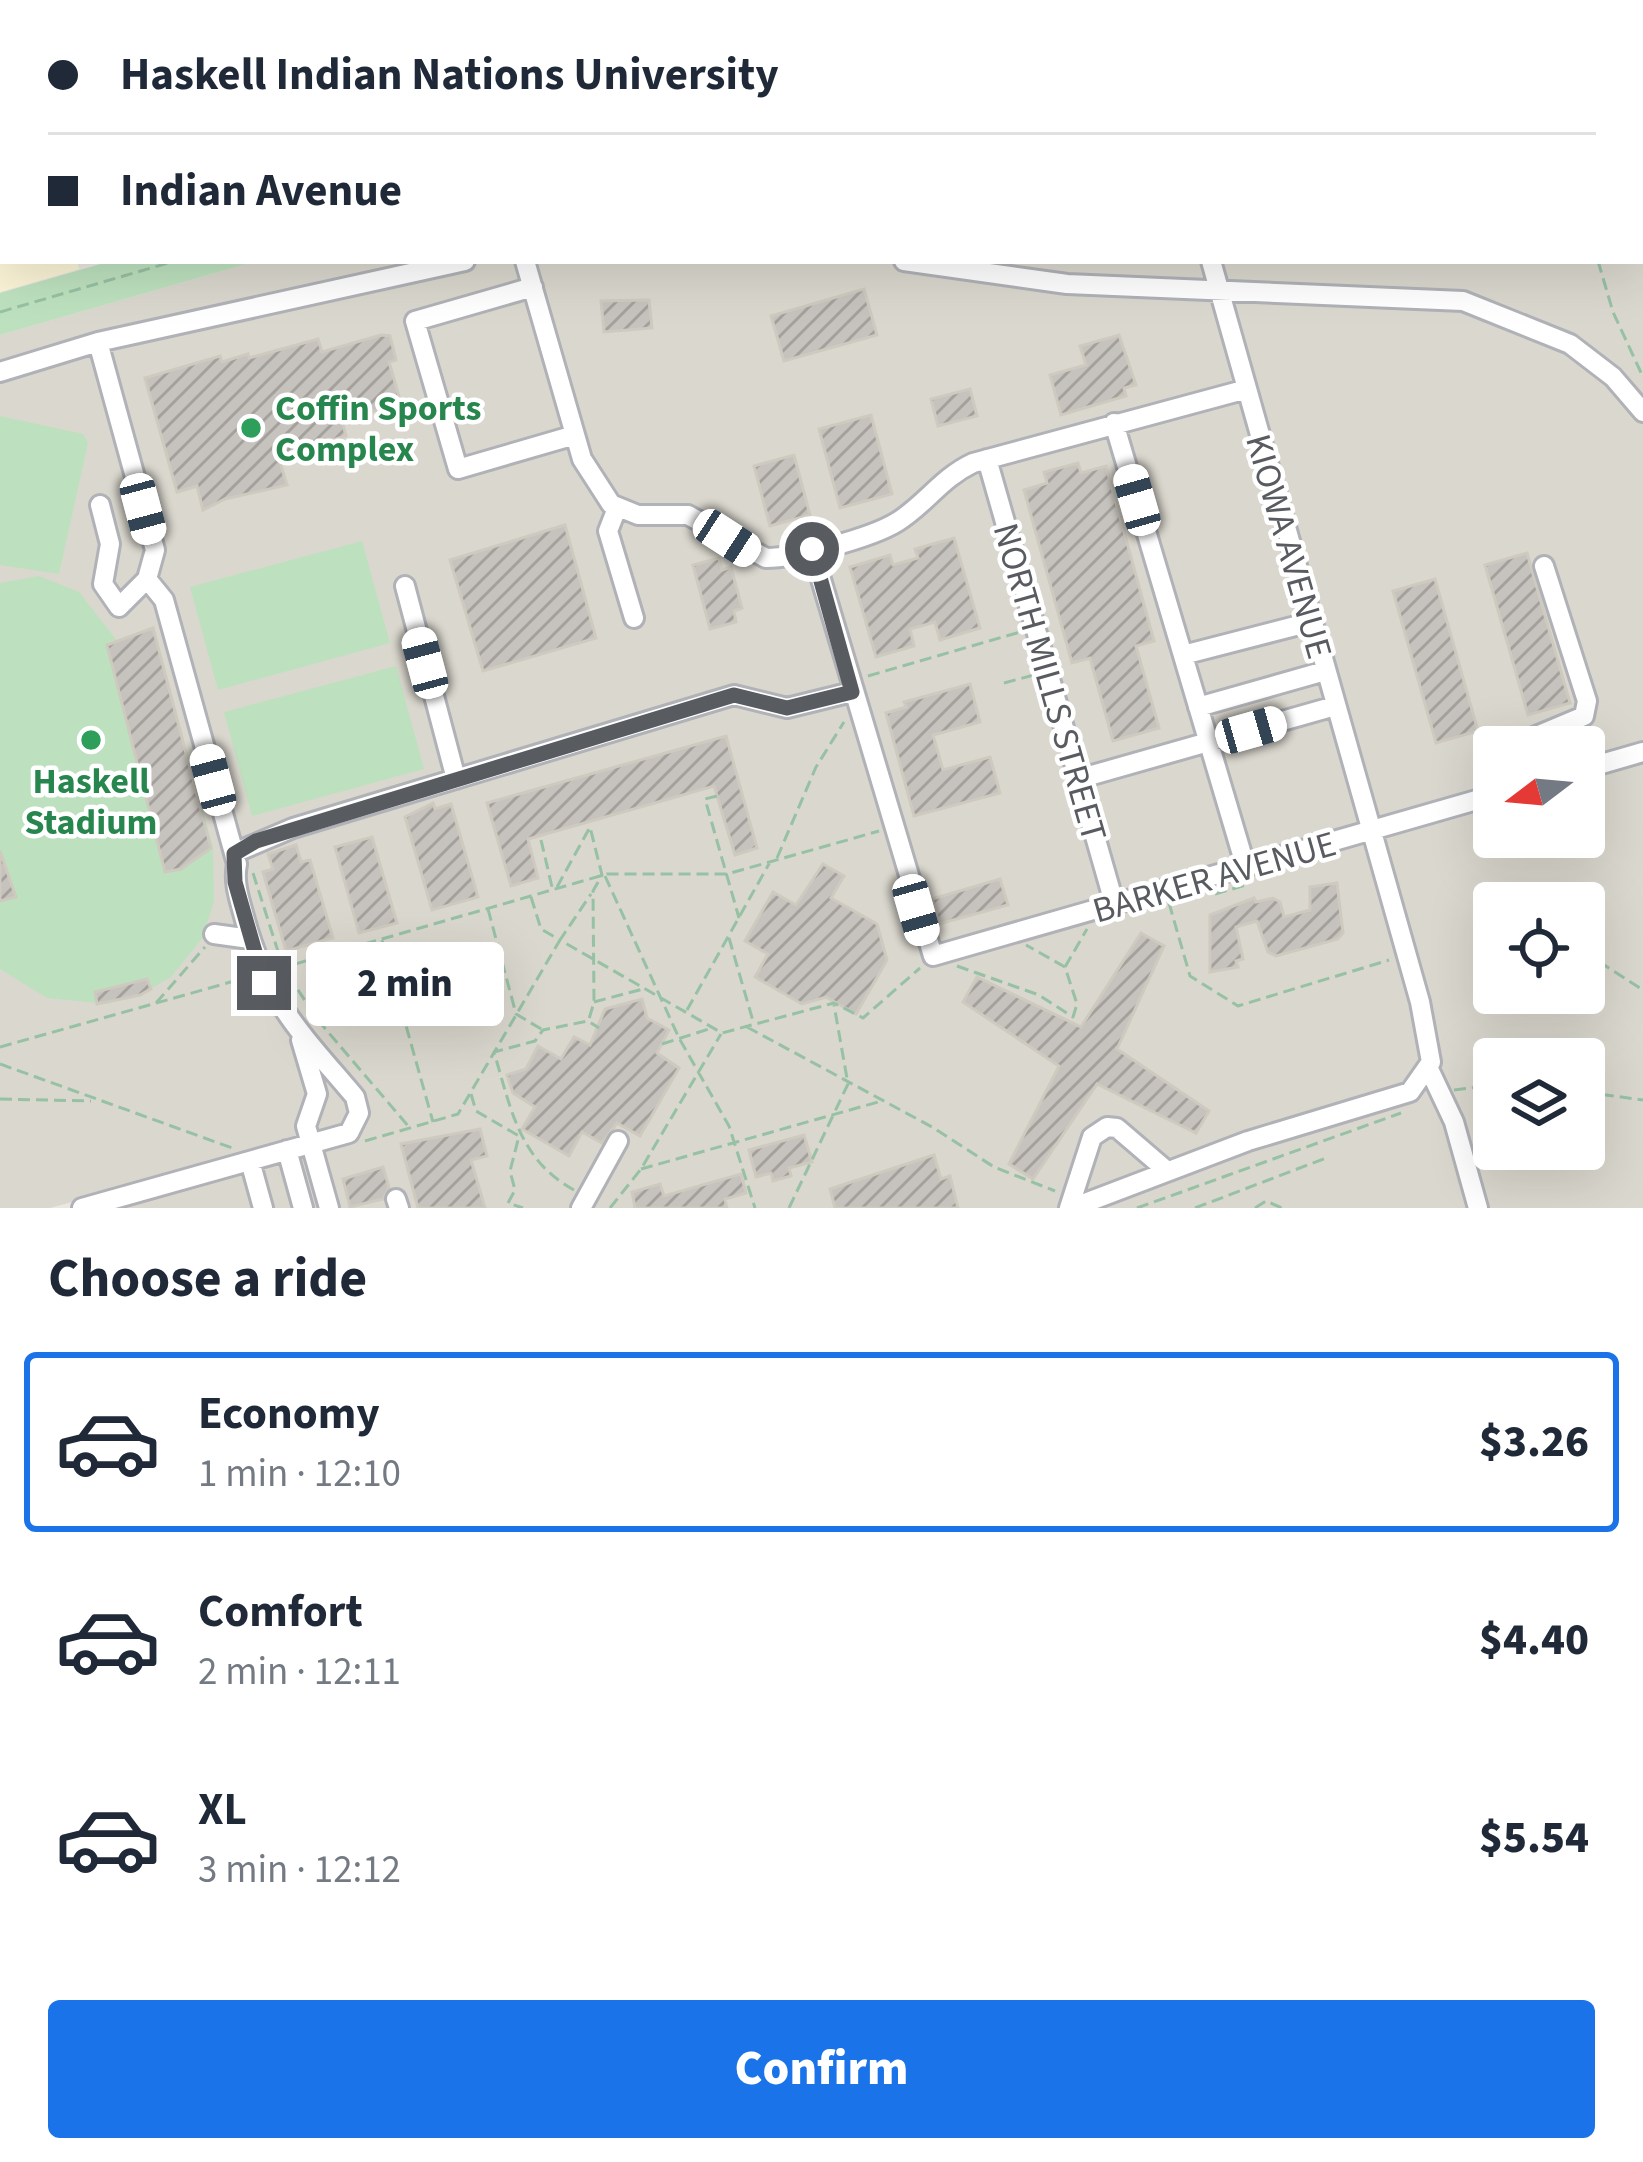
<!DOCTYPE html>
<html lang="en">
<head>
<meta charset="utf-8">
<style>
	:root { --surface:#fff; --page:#f6f6f7; --text:#1f2937; --muted:#747a83; --line:#e0e1e3; --accent:#1a73e8 }
	body { margin:0; font-family:"Source Sans 3",sans-serif; background:var(--page); color:var(--text); height:100vh; display:flex; flex-direction:column; font-size:45px; white-space:nowrap }
	* { box-sizing:border-box; margin:0 }
	p { font-size:39px; color:var(--muted) }
	.icon { flex:none; width:66px; height:66px; fill:none; stroke:currentColor; stroke-width:2; stroke-linecap:round; stroke-linejoin:round }
	.map { position:relative; height:1208px; overflow:hidden }
	.drawer { display:flex; flex-direction:column; background:var(--surface); flex:1 }
	.drawer>* { flex:none }
	.banner { position:absolute; left:0px; top:0px; width:1644px; height:264px; box-shadow:0 12px 48px #0002; display:grid; align-content:center; height:264px; padding:0 48px; background:var(--surface) }
	.needle { width:78px; rotate:254deg }
	.fabs { position:absolute; left:1473px; top:726px; display:grid; gap:24px }
	.fabs a { display:grid; place-items:center; width:132px; height:132px; border-radius:12px; background:var(--surface); box-shadow:0 12px 48px #0002; font-size:60px }
	.end { position:absolute; width:54px; height:54px; margin:-27px; border:15px solid #585b60; background:#fff; box-shadow:0 0 0 6px #fff }
	.from { border-radius:50% }
	.bubble { position:absolute; height:84px; border-radius:12px; background:var(--surface); box-shadow:0 12px 48px #0002; font-size:39px; font-weight:800; line-height:84px; text-align:center }
	.car { position:absolute; width:36px; height:72px; margin:-36px -18px; border-radius:15px; box-shadow:0 0 9px 3px #0007; background:linear-gradient(#fff 24%,#345 0 40%,#fff 0 76%,#345 0 86%,#fff 0) }
	.banner b { display:flex; align-items:center; gap:42px; height:114px; font-size:45px }
	.banner b+b { border-top:3px solid var(--line) }
	.banner i { width:30px; height:30px; background:var(--text) }
	ul { padding:0; list-style:none }
	li { display:flex; align-items:center; gap:36px; height:180px; margin:0 24px 18px; padding:0 24px; border:6px solid transparent; border-radius:12px }
	li div { flex:1 }
	li b { display:block; font-size:45px }
	li em { font-style:normal; font-weight:800 }
	li.current { border-color:var(--accent) }
	li>.icon { width:108px; height:108px; stroke-width:1.5 }
	h2 { padding:0 48px; font-size:54px; line-height:144px }
	.button { display:flex; gap:24px; margin-top:auto; padding:24px 48px }
	.button a { flex:1; height:138px; border-radius:12px; background:var(--accent); color:#fff; font-size:48px; font-weight:800; line-height:138px; text-align:center }
	.map>svg:first-child { display:block }
	.commercial { fill:#faf3d5 }
	.education { fill:#dad7ce; fill-rule:evenodd }
	.park { fill:#bde1be }
	.building { fill:url(#building-hatch); stroke:#cecabf; stroke-width:3 }
	.lines { fill:none; stroke-linecap:round; stroke-linejoin:round }
	.minor-casing { stroke:#b0b2b7; stroke-width:24 }
	.path { stroke:#97c1a4; stroke-width:3; stroke-dasharray:12 6; stroke-linecap:butt }
	.minor { stroke:#fff; stroke-width:18 }
	.route { stroke:#585b60; stroke-width:15 }
	.leisure-dot { fill:#2e9e5b; stroke:#fff; stroke-width:4.5 }
	.labels { text-anchor:middle; stroke-width:9; stroke-linejoin:round; paint-order:stroke }
	.leisure-label { font-size:36px; font-weight:bold; fill:#27864d; stroke:#fff; text-anchor:start }
	.street-label { font-size:36px; fill:#585b60; stroke:#fff }
</style>
</head>
<body>
<div class="map">
<svg width="1643" height="1208" viewBox="0 0 1643 1208">
	<defs>
		<pattern id="building-hatch" width="6" height="6" patternUnits="userSpaceOnUse" patternTransform="scale(3)"><rect width="6" height="6" fill="#c6c2bd"/><path d="M-1 1l2-2M0 6l6-6M5 7l2-2" fill="none" stroke="#a4a19d"/></pattern>
	</defs>
	<rect width="100%" height="100%" fill="#eae8e0"/>
	<path class="commercial" d="M0,0l7,3 -4,258h74l2,8 -79,23z
		M230,0h569l1,3h-569z"/>
	<path class="education" d="M1124,0h519v1208h-1529l-5,-16 -59,16h-50v-873l257,-74h1384v-258h-528zM1494,747h90v90h-90zM1494,903h90v90h-90zM1494,1059h90v90h-90z"/>
	<path class="park" d="M111,261h146l-257,74v-42z
		M0,416l83,18 5,9 -29,131 -59,-9z
		M362,541l28,102 -172,47 -28,-103z
		M39,576l40,16 39,50 35,-14 60,219 1,54 -11,36 -32,40 -31,18 -33,9 -60,-6 -47,-29v-386z
		M396,666l28,103 -172,47 -28,-104z"/>
	<path class="building" d="M864,289l13,46 -93,26 -13,-45z
		M649,300l3,28 -48,4 -3,-31z
		M381,335l9,1 6,24 -7,2 12,41 -59,17 4,16 -68,20 9,29 -62,14 -22,11 -6,-24 -20,6 -32,-114 75,-22 2,6 26,-8 1,4 69,-19 4,13z
		M1119,335l17,50 -12,3 2,8 -65,19 -11,-40 36,-10 -6,-19z
		M970,389l7,27 -39,10 -7,-27z
		M871,415l21,79 -52,14 -21,-79z
		M794,455l16,60 -40,11 -16,-60z
		M1078,463l3,10 25,-7 48,175 -18,5 23,82 -46,13 -23,-83 -18,5 -48,-173 23,-7 -3,-11z
		M565,525l31,113 -113,33 -33,-111z
		M954,538l26,90 -40,12 -5,-18 -25,7 4,17 -38,11 -26,-90 40,-12 3,10 25,-7 -3,-9z
		M1527,553l43,150 -42,12 -43,-150z
		M719,558l3,12 9,-3 11,41 -8,3 2,11 -26,7 -17,-64z
		M1435,579l43,152 -42,12 -43,-152z
		M153,628l58,220 -30,21 -16,3 -58,-227z
		M970,684l10,38 -47,13 10,35 47,-13 10,36 -86,23 -28,-103 20,-6 -2,-5z
		M726,736l31,112 -22,7 -21,-69 -186,53 10,39 -27,8 -24,-83z
		M433,803l2,6 16,-5 27,93 -46,13 -27,-93z
		M372,837l25,86 -38,10 -24,-86z
		M296,845l5,17 9,-2 23,78 -47,13 -23,-79 10,-3 -5,-15z
		M0,851l16,46 -16,4z
		M823,864l21,12 -13,22 46,26 10,36 -31,54 -30,-17 -24,7 -47,-27 13,-23 -23,-13 28,-49 23,13z
		M1000,879l8,26 -69,19 -7,-25z
		M1337,883l6,50 -5,6 -62,17 -8,-4 -11,-31 -21,6 7,32 -7,2 2,6 -28,5v-57l44,-17 2,4 17,-4 7,4 4,15 26,-7v-23z
		M1141,933l23,13 -47,103 92,62 -13,22 -99,-49 -64,95 -24,-15 50,-98 -96,-64 14,-25 104,50z
		M147,979l4,10 -11,6 -43,9 -2,-12z
		M642,999l5,19 22,12 -12,23 22,15 -39,68 -23,-13 -15,20 -20,-11 -13,24 -47,-27 13,-22 -22,-14 -6,-18 19,-6 12,-23 23,13 13,-22 16,8 15,-36z
		M480,1129l7,27 -16,4 14,48h-67l-17,-64z
		M804,1135l8,27 -23,6 2,8 -18,5 -2,-8 -15,4 -7,-27z
		M934,1155l7,24 9,-3 8,32h-123l-5,-19z
		M383,1167l6,20 -6,12 -33,8 -7,-28z
		M741,1174l5,19 -21,6 2,9h-92l-3,-16 28,-8 4,12z"/>
	<g class="lines">
		<defs>
			<path id="minor" d="M1369,3l9,-3
				M0,177h1
				M525,261l57,198 29,45 27,11h50l78,43c30,0 105,-20 131,-36 28,-17 44,-44 76,-59l274,-74
				M904,261l163,23 396,17 107,43 43,33 30,35
				M533,287l-118,34 43,148 117,-34
				M0,372l98,-30 367,-81
				M1114,423l132,445
				M987,459l128,447
				M100,505l10,39 -7,40 16,23 28,-28
				M617,508l-9,23 26,87
				M812,549l121,407 561,-161
				M405,586l51,193
				M1183,655l128,-33
				M1198,707l127,-36
				M1510,747l74,-31 3,-15 -43,-135
				M1584,769l59,-17
				M1078,779l257,-73
				M234,853l59,-25 441,-133 53,13 65,-16
				M214,934l36,5
				M301,1040l16,54 -11,32 23,82
				M1429,1069l25,53 24,86
				M287,1150l16,58
				M250,1161l13,47
				M396,1199l3,9
				M82,1208l267,-75 10,-20 -4,-16c-54,-64 -87,-94 -110,-177 -5,-19 -12,-37 -8,-56l-73,-264 -17,-21 8,-29 -57,-208
				M581,1208l37,-67
				M1069,1208l23,-71 15,-10 10,1 49,42
				M1072,1208l176,-67 162,-49 21,-30 -11,-60 -209,-741"/>
		</defs>
		<use href="#minor" class="minor-casing"/>
		<path class="path" d="M999,3l8,-3
			M1641,85l2,-1
			M1598,261l15,51 30,65
			M0,312l175,-51
			M868,676l152,-44
			M1004,683l30,-8
			M717,796l-12,3 34,119
			M541,840l11,47
			M777,858l39,-91 28,-45
			M253,873l30,94 34,52 92,108
			M605,876l74,162 50,88 26,82
			M557,887l33,-60 12,48 -9,16 1,111 -5,17
			M1215,894l31,-9
			M531,897l10,32 19,11 31,-46
			M1506,901l3,2
			M1169,903l21,73 48,30 151,-46
			M488,909l28,105 27,16
			M729,938l24,83
			M382,940l51,182
			M1584,952l59,38
			M957,966l82,29 34,22 4,-13 -12,-37 -39,-22
			M1065,967l22,-38
			M278,969l329,-95h120l152,-43
			M594,1002l49,-13
			M156,1003l49,-56
			M687,1010l83,-148
			M747,1027l185,100 62,40 61,24
			M662,1044l50,-16
			M0,1047l245,-69
			M0,1064l235,85
			M1454,1090l40,-5
			M1584,1092l59,8
			M471,1094l5,17 43,25 -9,35 5,19 -7,13 15,5
			M0,1099l91,2
			M365,1141l93,-27 102,-174 162,93 112,-30 29,15 57,-50
			M641,1169l237,-67
			M574,1190c-55,-30 -63,-81 -80,-138l41,-11 8,-11 45,-9 11,7
			M610,1208l31,-39 80,-135
			M789,1208l59,-124 -14,-79
			M1137,1208l264,-95
			M1195,1208l131,-50
			M1255,1208l11,-7 16,7"/>
		<use href="#minor" class="minor"/>
	</g>
	<g class="lines">
		<path class="route" d="M264,983l-29,-101 -1,-28 22,-13 478,-146 53,13 65,-16 -40,-143"/>
	</g>
	<g class="leisure-dot">
		<circle cx="251" cy="428" r="12"/>
		<circle cx="91" cy="740" r="12"/>
	</g>
	<g class="labels">
		<g class="leisure-label">
			<text x="275" y="420">Coffin Sports<tspan x="275" dy="41">Complex</tspan></text>
			<text x="91" y="793" text-anchor="middle">Haskell<tspan x="91" dy="41">Stadium</tspan></text>
		</g>
		<g class="street-label">
			<text transform="translate(1290 546) rotate(74)" y="13">KIOWA AVENUE</text>
			<text transform="translate(1051 682) rotate(74)" y="13">NORTH MILLS STREET</text>
			<text transform="translate(1214 876) rotate(-16)" y="13">BARKER AVENUE</text>
		</g>
	</g>
</svg>
<div class="fabs">
<a><svg class="needle" viewBox="-14 -14 28 28"><path d="M0-13l5 13h-10z" fill="#e53935"/><path d="M0 13l5-13h-10z" fill="#747a83"/></svg></a>
<a><svg class="icon" aria-label="locate" viewBox="0 0 24 24"><circle cx="12" cy="12" r="6"/><path d="M12 2v4M12 18v4M2 12h4M18 12h4"/></svg></a>
<a><svg class="icon" aria-label="layers" viewBox="0 0 24 24"><path d="M12 4l9 5-9 5-9-5zM3 14l9 5 9-5"/></svg></a>
</div>
<i class="end from" style="left:812px;top:549px"></i>
<i class="end" style="left:264px;top:983px"></i>
<div class="bubble" style="left:306px;top:942px;width:198px">2 min</div>
<i class="car" style="left:1137px;top:500px;rotate:344deg"></i>
<i class="car" style="left:143px;top:509px;rotate:165deg"></i>
<i class="car" style="left:727px;top:538px;rotate:123deg"></i>
<i class="car" style="left:425px;top:663px;rotate:345deg"></i>
<i class="car" style="left:1251px;top:730px;rotate:74deg"></i>
<i class="car" style="left:213px;top:780px;rotate:345deg"></i>
<i class="car" style="left:916px;top:910px;rotate:164deg"></i>
<div class="banner">
<b><i class="from"></i>Haskell Indian Nations University</b>
<b><i></i>Indian Avenue</b>
</div>
</div>
<section class="drawer">
<h2>Choose a ride</h2>
<ul>
<li class="current"><svg class="icon" aria-label="car" viewBox="0 0 24 24"><path d="M5 17H2v-5l4-1 3-4h7l3 4 3 1v5h-3M9 17h6M6 11h13"/><circle cx="7" cy="17" r="2"/><circle cx="17" cy="17" r="2"/></svg><div><b>Economy</b><p>1 min · 12:10</p></div><em>$3.26</em></li>
<li><svg class="icon" aria-label="car" viewBox="0 0 24 24"><path d="M5 17H2v-5l4-1 3-4h7l3 4 3 1v5h-3M9 17h6M6 11h13"/><circle cx="7" cy="17" r="2"/><circle cx="17" cy="17" r="2"/></svg><div><b>Comfort</b><p>2 min · 12:11</p></div><em>$4.40</em></li>
<li><svg class="icon" aria-label="car" viewBox="0 0 24 24"><path d="M5 17H2v-5l4-1 3-4h7l3 4 3 1v5h-3M9 17h6M6 11h13"/><circle cx="7" cy="17" r="2"/><circle cx="17" cy="17" r="2"/></svg><div><b>XL</b><p>3 min · 12:12</p></div><em>$5.54</em></li>
</ul>
<div class="button"><a>Confirm</a></div>
</section>
</body>
</html>
